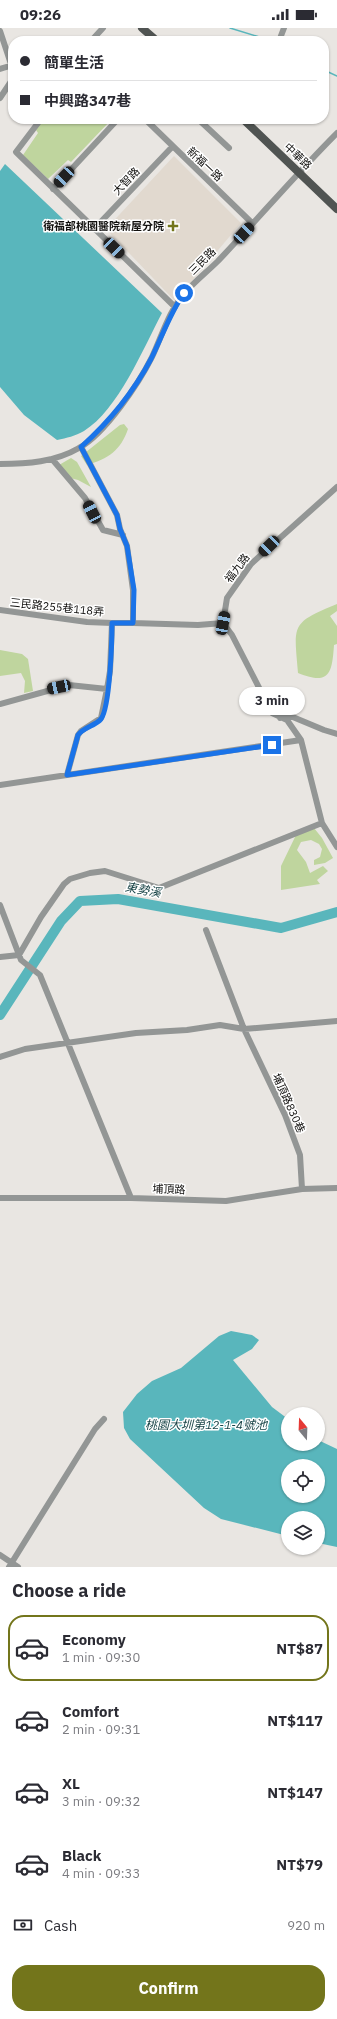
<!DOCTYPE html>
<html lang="en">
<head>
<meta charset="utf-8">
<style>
	:root { --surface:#fff; --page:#f7f7f7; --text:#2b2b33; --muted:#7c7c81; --line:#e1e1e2; --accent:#73751b }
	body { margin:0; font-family:"IBM Plex Sans","Noto Sans TC",sans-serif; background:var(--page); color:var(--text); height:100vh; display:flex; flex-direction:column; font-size:15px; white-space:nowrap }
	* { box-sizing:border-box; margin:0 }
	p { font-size:13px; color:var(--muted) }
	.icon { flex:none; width:22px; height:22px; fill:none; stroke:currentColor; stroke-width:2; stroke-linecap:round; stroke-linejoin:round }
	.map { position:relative; height:1539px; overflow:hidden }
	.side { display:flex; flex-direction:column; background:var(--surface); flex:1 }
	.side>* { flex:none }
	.top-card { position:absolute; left:8px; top:8px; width:321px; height:88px; border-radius:16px; box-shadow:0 1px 3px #0004; display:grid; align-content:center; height:88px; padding:0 12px; background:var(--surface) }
	.needle { width:26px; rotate:341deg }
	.fabs { position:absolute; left:281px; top:1379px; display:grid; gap:8px }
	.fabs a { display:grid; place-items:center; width:44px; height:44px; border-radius:50%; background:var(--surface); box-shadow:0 1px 3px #0004; font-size:20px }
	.end { position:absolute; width:18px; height:18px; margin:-9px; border:5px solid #1a73e8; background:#fff; box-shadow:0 0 0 2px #fff }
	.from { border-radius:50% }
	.bubble { position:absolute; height:28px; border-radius:14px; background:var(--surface); box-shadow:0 1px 3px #0004; font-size:13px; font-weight:800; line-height:28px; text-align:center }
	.car { position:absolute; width:12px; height:24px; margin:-12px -6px; border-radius:5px; box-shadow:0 0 3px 1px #0007; background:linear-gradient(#222 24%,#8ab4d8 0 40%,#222 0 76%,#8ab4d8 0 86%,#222 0) }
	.top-card b { display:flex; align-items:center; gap:14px; height:38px; font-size:15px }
	.top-card b+b { border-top:1px solid var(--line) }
	.top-card i { width:10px; height:10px; background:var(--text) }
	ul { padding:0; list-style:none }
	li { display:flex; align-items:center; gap:12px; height:66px; margin:0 8px 6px; padding:0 4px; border:2px solid transparent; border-radius:16px }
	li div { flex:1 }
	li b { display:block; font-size:15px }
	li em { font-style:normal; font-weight:800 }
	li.current { border-color:var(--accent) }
	li>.icon { width:36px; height:36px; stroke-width:1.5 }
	h2 { padding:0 12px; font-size:18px; line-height:48px }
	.pay { display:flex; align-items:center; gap:10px; height:44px; padding:0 12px; font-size:15px }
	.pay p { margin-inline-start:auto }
	.action { display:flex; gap:8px; margin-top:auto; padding:8px 12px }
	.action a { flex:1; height:46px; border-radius:16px; background:var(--accent); color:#fff; font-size:16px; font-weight:800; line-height:46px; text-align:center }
	.status { display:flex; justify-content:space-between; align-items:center; height:28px; padding:0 20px; background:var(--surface); direction:ltr }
	.status svg { height:11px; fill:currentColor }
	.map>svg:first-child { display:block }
	.built { fill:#e1d9cf }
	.green { fill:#bfd59e }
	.water { fill:#59b6bc; fill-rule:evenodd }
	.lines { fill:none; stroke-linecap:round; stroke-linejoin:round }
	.stream { stroke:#59b6bc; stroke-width:1.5 }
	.river { stroke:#59b6bc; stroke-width:10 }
	.minor { stroke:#939695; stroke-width:6 }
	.major { stroke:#505452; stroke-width:8 }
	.route { stroke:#1a73e8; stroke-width:5 }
	.poi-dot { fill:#73751b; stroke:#fff; stroke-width:1.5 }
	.labels { text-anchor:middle; stroke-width:3; stroke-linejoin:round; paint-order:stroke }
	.street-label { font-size:11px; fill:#11100e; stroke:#fff }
	.poi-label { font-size:11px; font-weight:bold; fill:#11100e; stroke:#fff; text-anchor:end }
	.water-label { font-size:12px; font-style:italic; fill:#194447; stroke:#fff }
</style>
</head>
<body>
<div class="status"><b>09:26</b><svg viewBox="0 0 49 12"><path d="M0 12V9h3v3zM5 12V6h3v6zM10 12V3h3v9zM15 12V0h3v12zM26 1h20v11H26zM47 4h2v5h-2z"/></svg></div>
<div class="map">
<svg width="337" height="1539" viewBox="0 0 337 1539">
	<rect width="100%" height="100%" fill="#e9e6e2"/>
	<path class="built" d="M174,128l67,67 -66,78 -69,-72z"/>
	<path class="green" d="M43,91h69l-41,43 -3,-2 -20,19 -25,-24 15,-22 -2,-3z
		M124,396l4,5c-7,21 -20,30 -41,36l-6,-9 39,-31z
		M71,430l6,4 14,25 -13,-7 -12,-3 -7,-12z
		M337,576v7l-7,5 7,10v18l-3,1c-2,28 -4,41 -36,28 -4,-48 -8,-50 39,-69z
		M0,622l22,4 6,5 5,32 -9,2 1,-12 -4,-8 -21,3z
		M314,800l8,10 11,20 -8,5 -11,2v-5l6,-3 2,-8 -3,-5 -8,-4 -10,2 -4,8 9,12 4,11 13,-7 5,5 -11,9 3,4 -39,6v-24l15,-31z"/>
	<path class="water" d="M5,136l157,149c-19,36 -44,97 -78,118 -9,5 -17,7 -27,9l-33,-25 -24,-28v-216z
		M231,1303l21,4 7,5 -7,9 -19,11 39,47 16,12v25h30v-4l19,9v98l-19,-4v-25h-30v18l-67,-17 -17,-11 -74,-69 -6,-11 -1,-16 14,-18 15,-13 29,-13 38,-32zM288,1438h30v30h-30z"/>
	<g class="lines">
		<path class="stream" d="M230,0l39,12
			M324,42l13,6"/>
		<path class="river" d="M0,987l61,-94 19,-20 38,-2 163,29 56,-16"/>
		<path class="minor" d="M0,3l13,39 -1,10 -12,18
			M91,13l12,-13
			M279,13l5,-13
			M0,41l13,-4
			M41,91l-25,33 159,155
			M145,91l107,104
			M198,91l31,29
			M53,161l65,-70
			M94,201l78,-82
			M81,419l36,68 3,14 7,17 6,44v33l65,2 25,-2 9,12 40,78 15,7 14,20 21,83 15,24
			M52,431l33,39 18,32 20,5
			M0,436c27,0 55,-2 79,-16 26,-14 60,-65 73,-91 10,-21 17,-47 33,-64 10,-12 22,-21 33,-32 40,-42 78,-87 119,-128
			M0,582l87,12 25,1
			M223,595l4,-25 24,-34 86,-77
			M0,676l69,-19 38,4 3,-18 2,-48h21
			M280,690l8,-3 36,15 13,4
			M67,747l11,-40 3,-4 20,-13 6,-29
			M0,757l301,-45
			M0,877l21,55 19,15 91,223
			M206,902l38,99 41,86 15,40 2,34
			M0,929l19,-2 22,-38 23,-33 6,-5 20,-6 15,-2 54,17 163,-65
			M0,1029l25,-8 111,-16 51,-3 33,-5 24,4 93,-8
			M0,1170h131l95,3 76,-12 35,-1
			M0,1527l18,12
			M9,1539l86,-138 9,-10"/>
		<path class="major" d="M142,0l15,13
			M243,91l94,90"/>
	</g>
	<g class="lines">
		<path class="route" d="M184,265c-14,20 -22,44 -33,66 -18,34 -42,63 -70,88l36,68 3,14 7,17 7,44 -1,33h-21c0,17 -2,84 -11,96 -6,7 -17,8 -23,16l-11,40 205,-30"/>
	</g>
	<path class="poi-dot" d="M171 192h4v4h4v4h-4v4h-4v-4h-4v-4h4z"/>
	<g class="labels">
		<g class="street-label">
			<text transform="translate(298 128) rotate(43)" y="4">中華路</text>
			<text transform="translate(205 136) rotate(43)" y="4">新福一路</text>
			<text transform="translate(126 153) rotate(-46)" y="4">大智路</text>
			<text transform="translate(202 233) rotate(-45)" y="4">三民路</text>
			<text transform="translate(237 540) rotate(-53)" y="4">福九路</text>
			<text transform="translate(57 579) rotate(6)" y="4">三民路255巷118弄</text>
			<text transform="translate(289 1075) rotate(66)" y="4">埔頂路830巷</text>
			<text transform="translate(169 1161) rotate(2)" y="4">埔頂路</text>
		</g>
		<g class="poi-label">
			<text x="164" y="202">衛福部桃園醫院新屋分院</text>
		</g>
		<g class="water-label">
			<text transform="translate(143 862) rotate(10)" y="4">東勢溪</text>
			<text x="206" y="1401">桃園大圳第12-1-4號池</text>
		</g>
	</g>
</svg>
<div class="fabs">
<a><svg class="needle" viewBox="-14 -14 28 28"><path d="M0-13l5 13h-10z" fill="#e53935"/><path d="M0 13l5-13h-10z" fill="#7c7c81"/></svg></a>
<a><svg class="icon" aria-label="locate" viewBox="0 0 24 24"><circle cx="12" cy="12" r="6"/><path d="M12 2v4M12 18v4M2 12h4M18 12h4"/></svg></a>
<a><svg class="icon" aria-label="layers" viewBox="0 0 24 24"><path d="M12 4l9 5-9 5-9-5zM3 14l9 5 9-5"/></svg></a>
</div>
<i class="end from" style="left:184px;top:265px"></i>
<i class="end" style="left:272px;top:717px"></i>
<div class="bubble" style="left:239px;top:659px;width:66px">3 min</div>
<i class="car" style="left:64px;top:149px;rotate:223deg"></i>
<i class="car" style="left:244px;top:205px;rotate:43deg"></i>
<i class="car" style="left:114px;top:220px;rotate:134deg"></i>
<i class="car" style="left:92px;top:484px;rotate:333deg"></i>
<i class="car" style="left:269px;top:518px;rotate:226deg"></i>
<i class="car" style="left:223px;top:595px;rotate:11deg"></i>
<i class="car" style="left:59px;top:659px;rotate:258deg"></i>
<div class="top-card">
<b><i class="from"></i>簡單生活</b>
<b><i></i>中興路347巷</b>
</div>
</div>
<section class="side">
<h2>Choose a ride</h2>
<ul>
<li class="current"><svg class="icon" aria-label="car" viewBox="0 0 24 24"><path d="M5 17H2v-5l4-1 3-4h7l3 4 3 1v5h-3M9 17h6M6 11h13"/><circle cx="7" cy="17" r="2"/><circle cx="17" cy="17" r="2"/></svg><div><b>Economy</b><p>1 min · 09:30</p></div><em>NT$87</em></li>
<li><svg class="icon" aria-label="car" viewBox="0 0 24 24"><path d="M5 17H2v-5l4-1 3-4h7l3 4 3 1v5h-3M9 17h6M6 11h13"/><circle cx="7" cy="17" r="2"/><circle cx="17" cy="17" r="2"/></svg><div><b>Comfort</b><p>2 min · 09:31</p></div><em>NT$117</em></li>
<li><svg class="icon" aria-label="car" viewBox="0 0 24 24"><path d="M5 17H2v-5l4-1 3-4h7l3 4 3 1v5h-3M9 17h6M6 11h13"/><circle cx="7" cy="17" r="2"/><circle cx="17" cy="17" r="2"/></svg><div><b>XL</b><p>3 min · 09:32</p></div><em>NT$147</em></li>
<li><svg class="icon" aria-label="car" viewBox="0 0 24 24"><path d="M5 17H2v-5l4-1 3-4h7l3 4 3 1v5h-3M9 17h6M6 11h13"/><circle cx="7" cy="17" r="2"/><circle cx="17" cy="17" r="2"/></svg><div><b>Black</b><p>4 min · 09:33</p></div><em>NT$79</em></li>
</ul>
<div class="pay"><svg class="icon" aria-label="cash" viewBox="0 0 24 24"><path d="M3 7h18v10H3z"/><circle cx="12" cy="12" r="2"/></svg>Cash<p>920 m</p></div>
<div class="action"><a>Confirm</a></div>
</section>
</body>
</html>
